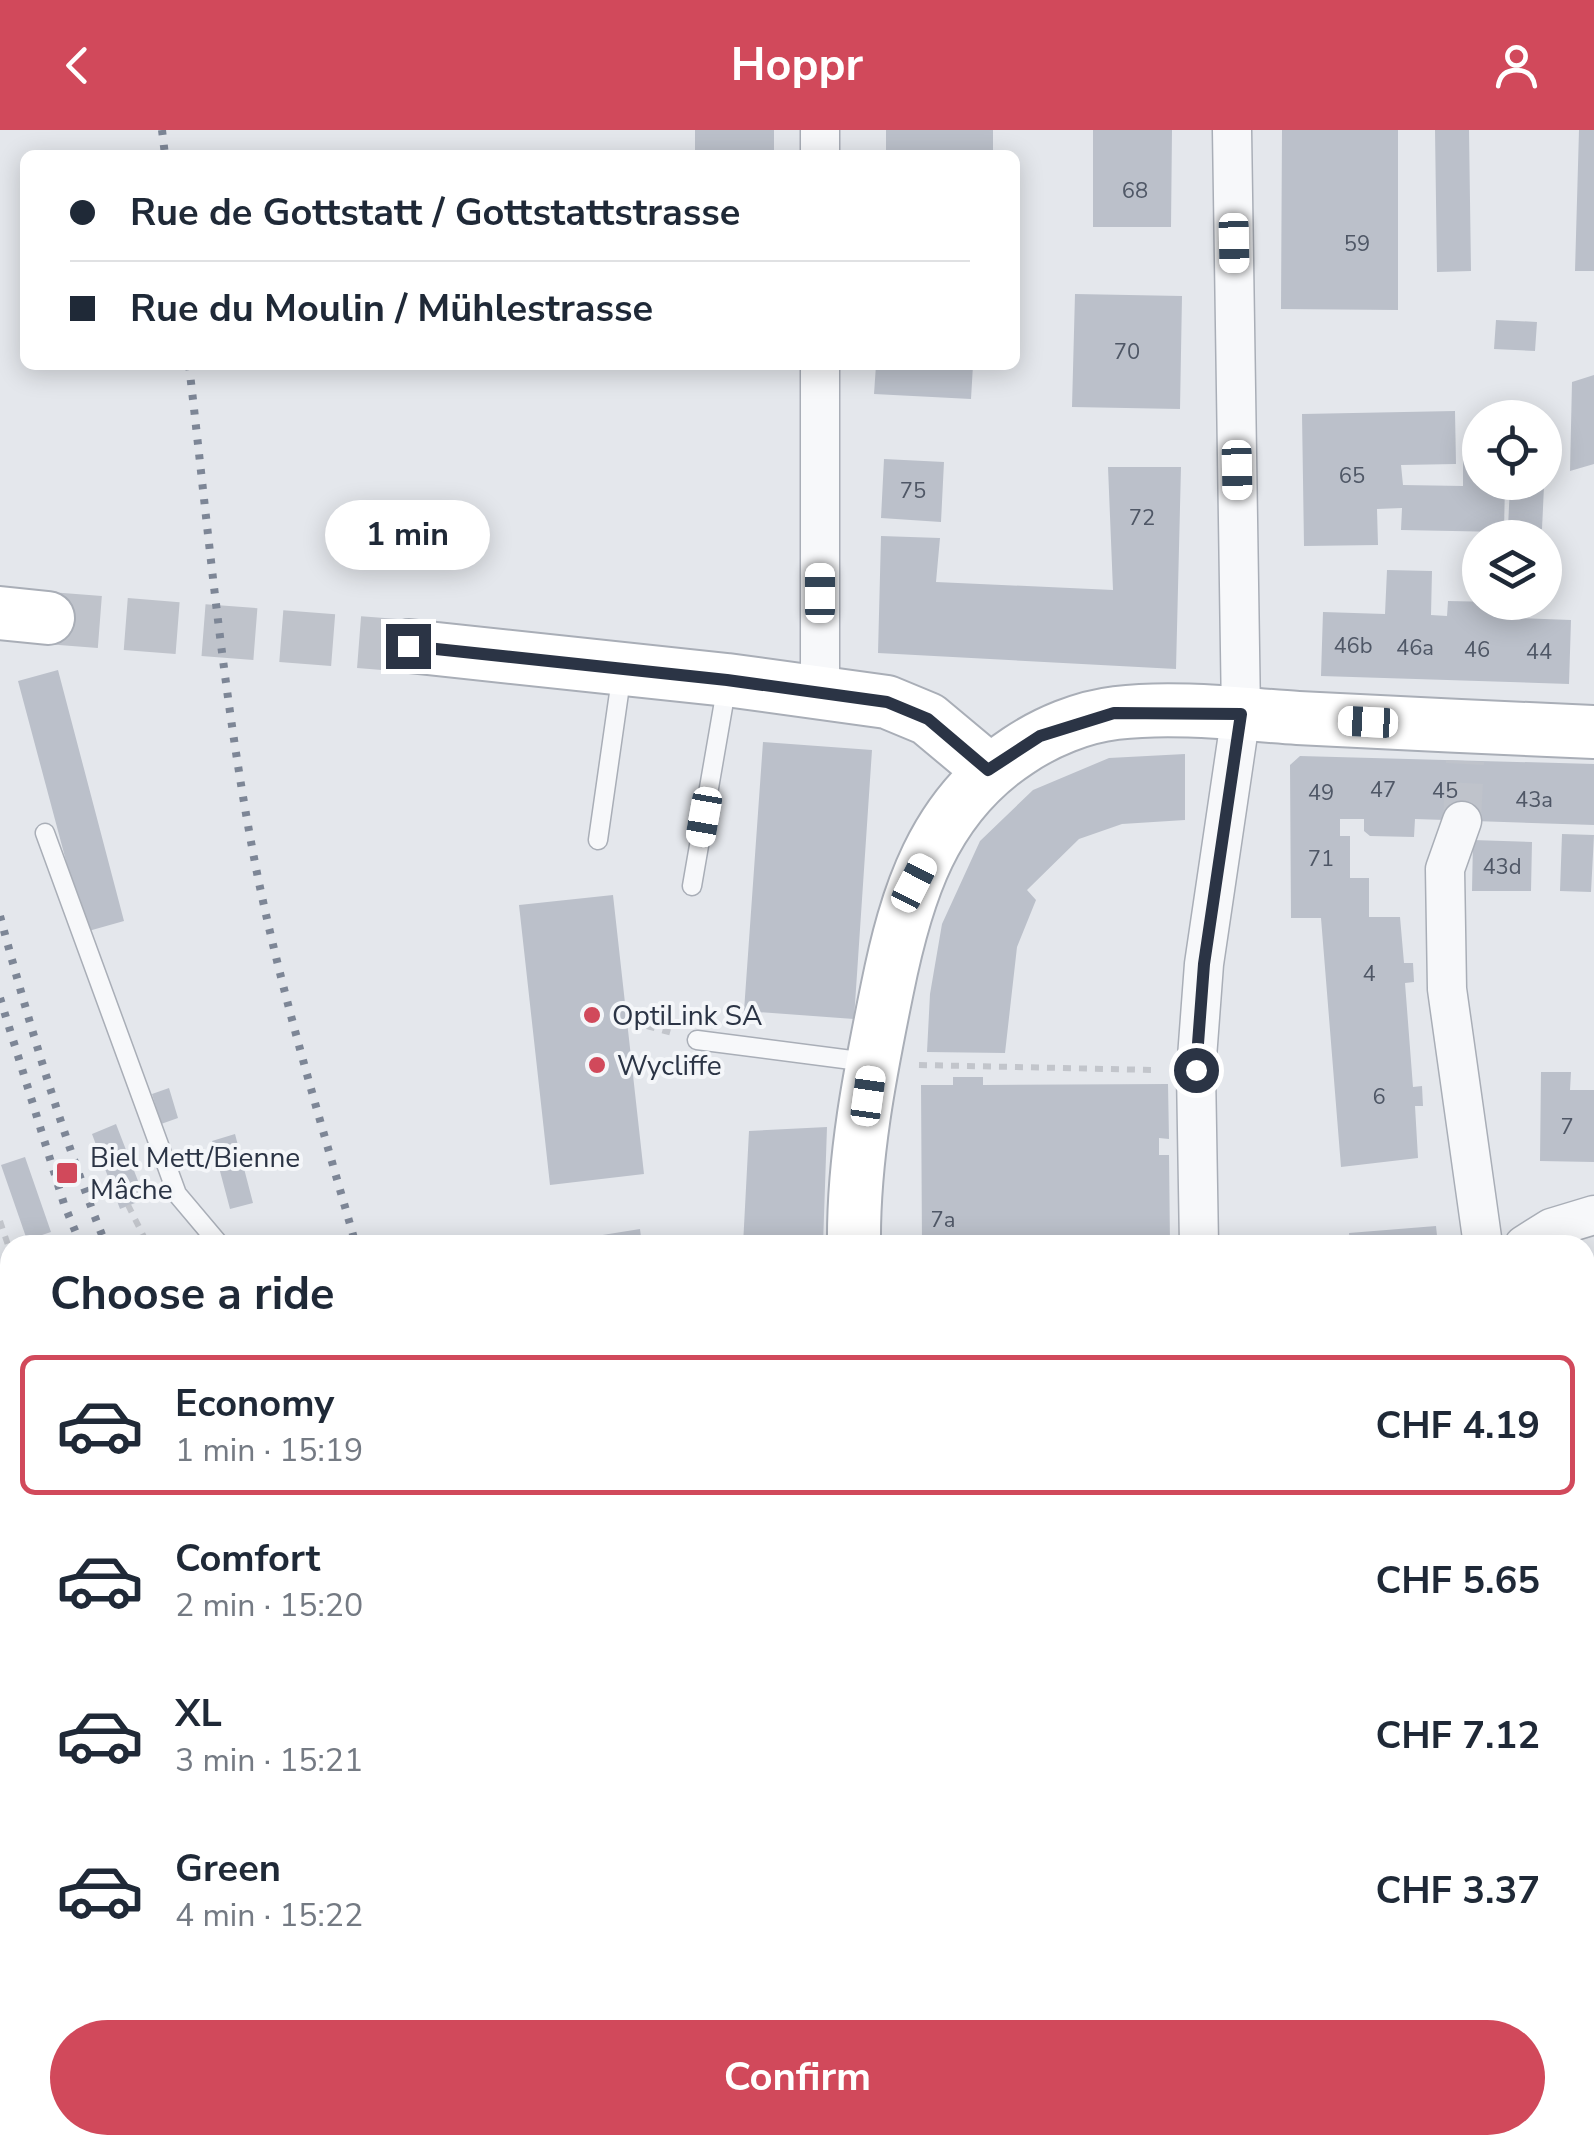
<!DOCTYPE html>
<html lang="en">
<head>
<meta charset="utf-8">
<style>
	:root { --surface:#fff; --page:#f2f2f3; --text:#1f2937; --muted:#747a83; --line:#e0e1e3; --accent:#d1495b }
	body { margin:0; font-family:"Nunito Sans",sans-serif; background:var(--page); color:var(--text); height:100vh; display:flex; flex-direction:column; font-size:38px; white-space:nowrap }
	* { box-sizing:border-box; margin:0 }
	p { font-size:32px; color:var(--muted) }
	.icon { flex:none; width:55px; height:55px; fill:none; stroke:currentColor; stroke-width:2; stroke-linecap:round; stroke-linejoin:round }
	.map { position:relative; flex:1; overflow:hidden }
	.drawer { position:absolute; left:0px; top:1105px; width:1595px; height:920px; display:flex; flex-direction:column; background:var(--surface); border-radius:30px 30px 0 0; box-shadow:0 5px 25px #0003 }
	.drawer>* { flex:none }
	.top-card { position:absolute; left:20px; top:20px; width:1000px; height:220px; border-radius:15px; box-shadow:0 5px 25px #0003; display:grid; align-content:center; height:220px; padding:0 50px; background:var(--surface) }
	.fabs { position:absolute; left:1462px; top:270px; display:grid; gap:20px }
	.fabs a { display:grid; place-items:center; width:100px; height:100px; border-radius:50%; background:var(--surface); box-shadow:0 5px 25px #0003; font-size:50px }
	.end { position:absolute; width:45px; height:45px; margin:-22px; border:12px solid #2b3445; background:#fff; box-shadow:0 0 0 5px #fff }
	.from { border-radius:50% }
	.bubble { position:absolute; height:70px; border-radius:35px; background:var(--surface); box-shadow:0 5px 25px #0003; font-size:32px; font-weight:700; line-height:70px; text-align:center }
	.car { position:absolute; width:30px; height:60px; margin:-30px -15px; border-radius:12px; box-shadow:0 0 8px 2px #0007; background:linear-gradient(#fff 24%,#345 0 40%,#fff 0 76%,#345 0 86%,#fff 0) }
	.top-card b { display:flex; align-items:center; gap:35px; height:95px; font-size:38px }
	.top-card b+b { border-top:2px solid var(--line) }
	.top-card i { width:25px; height:25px; background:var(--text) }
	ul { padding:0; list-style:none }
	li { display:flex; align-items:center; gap:30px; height:140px; margin:0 20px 15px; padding:0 30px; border:5px solid transparent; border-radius:15px }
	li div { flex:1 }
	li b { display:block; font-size:38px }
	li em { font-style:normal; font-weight:700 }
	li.current { border-color:var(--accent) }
	li>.icon { width:90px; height:90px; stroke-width:1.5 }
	h2 { padding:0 50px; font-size:45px; line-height:120px }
	.primary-button { display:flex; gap:20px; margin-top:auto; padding:20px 50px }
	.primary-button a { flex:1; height:115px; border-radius:60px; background:var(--accent); color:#fff; font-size:40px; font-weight:700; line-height:115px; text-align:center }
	header { display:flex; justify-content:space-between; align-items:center; height:130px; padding:0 50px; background:var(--accent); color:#fff; font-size:45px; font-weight:700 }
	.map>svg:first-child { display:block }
	.building { fill:#bbc0ca }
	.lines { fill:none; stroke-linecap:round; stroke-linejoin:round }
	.street-tunnel { stroke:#bfc3cb; stroke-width:38; stroke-dasharray:38 19; stroke-linecap:butt }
	.secondary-tunnel { stroke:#bfc3cb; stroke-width:52; stroke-dasharray:52 26; stroke-linecap:butt }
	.lane-casing { stroke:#a9aeb7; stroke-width:21 }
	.street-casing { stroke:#a9aeb7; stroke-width:41 }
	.secondary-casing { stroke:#a9aeb7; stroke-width:56 }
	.path { stroke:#c2c5cb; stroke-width:6; stroke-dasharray:8 8; stroke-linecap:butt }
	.lane { stroke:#f7f8fa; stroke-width:18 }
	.street { stroke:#f7f8fa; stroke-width:38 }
	.secondary { stroke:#fff; stroke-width:52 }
	.rail { stroke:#7d8696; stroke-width:8; stroke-dasharray:5 10; stroke-linecap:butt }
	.route { stroke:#2b3445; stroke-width:12 }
	.poi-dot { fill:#d1495b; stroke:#f4f6f9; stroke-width:4 }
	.labels { text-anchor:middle; stroke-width:8; stroke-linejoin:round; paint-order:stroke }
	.number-label { font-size:22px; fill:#4f5766 }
	.poi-label { font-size:28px; fill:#2b3445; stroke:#f4f6f9; text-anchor:start }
</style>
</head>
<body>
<header><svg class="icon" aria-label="back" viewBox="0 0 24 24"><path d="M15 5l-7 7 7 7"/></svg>Hoppr<svg class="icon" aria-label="person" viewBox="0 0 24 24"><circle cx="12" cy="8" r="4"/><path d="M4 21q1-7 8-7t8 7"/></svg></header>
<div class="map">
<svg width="1594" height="2025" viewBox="0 0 1594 2025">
	<rect width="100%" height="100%" fill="#e4e7ec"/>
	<path class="building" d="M695,0h79v25h-79z
		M886,0h107v25h-107z
		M1093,0h79l-1,97h-78z
		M1282,0h116v180l-117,-1z
		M1435,0h34l2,141 -34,1z
		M1579,0h15v141h-19z
		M1075,164l107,2 -2,113 -108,-2z
		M1496,190l41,2 -2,29 -41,-2z
		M876,235h97l-2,34 -97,-5z
		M1594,245v89l-24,7 2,-89z
		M1455,281l1,53 -55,1 2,20 60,1v-38l17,1v33h25l-1,50 -103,-2 1,-22 -25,1 1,36 -74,1 -2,-132z
		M884,329l60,3 -3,60 -60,-4z
		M1108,337h73l-5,202 -298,-16 3,-117 59,2 -4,44 177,8z
		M1510,355l34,1 -2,43 -34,-1z
		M1387,440l45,1 -1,44 16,1 1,-15 47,1v15l76,3 -2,64 -248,-8 2,-64 62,2z
		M58,540l66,251 -39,11 -67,-251z
		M763,612l109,8 -18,269 -110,-8z
		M1185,624v66l-63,4 -43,15 -52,51 9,10 -19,47 -12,106 -78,-1 3,-58 12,-70 38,-83 53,-51 76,-32z
		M1300,626l294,8v61l-179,-6 -1,18 -44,-1 -6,-5v-12h-24v17h10v42h19v39h31l4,46h9l1,19 -9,1 8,104 9,-1 1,20h-8l3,52 -77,9 -20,-249h-30l-1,-153z
		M1562,704l32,1 -3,57 -31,-1z
		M1473,710l59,2 -1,49h-59z
		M613,765l31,279 -94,11 -31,-280z
		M1541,942h30l-1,18h24v72l-54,-1z
		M953,947h30v8l185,-1 1,55 -10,-1v17h10l1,90h-248l-1,-160h32z
		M169,958l9,30 -17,6 -9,-30z
		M116,994l29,75 -25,10 -28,-75z
		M827,997l-4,118h-80l6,-114z
		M235,1004l18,69 -23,6 -18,-68z
		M25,1027l26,75 -24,8 -26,-75z
		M1436,1096l2,19h-88l-1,-12z
		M640,1099l2,16h-83v-3z
		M0,1133l10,26v62l-10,3z
		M0,1359h10v106h-10z
		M0,1518l4,13 4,58 -2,104h-6z
		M1585,1634h9v143l-9,-1z
		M1585,1799h9v88h-9z
		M1585,1996l9,1v28h-152v-10h143z
		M762,2015h244v2l-60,8h-183z"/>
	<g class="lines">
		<path class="street-tunnel" d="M1462,691l3,-60"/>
		<path class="secondary-tunnel" d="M48,488l361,28"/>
		<defs>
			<path id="lane" d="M45,703l132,361 43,51
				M598,710l24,-168
				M692,756l35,-202
				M697,910l170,22"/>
			<path id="street" d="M820,25v-25
				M820,561v-326
				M1462,691l-17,48 2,120 36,256
				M1199,1115l-3,-174 8,-107 37,-250 -9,-584
				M1524,1115l27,-17 43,-13
				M0,1303l10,1
				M1585,1559l9,-1
				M280,2015l3,10"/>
			<path id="secondary" d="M0,483l48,5
				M409,516l318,34 160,22 41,17 61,51
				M854,1115c-1,-86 16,-172 33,-255 19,-95 46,-183 131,-239 28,-19 64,-34 98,-38 59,-7 123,1 182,5 99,5 197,10 296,14
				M0,1761l10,1
				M1194,2015l4,10"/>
		</defs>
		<use href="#lane" class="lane-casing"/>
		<use href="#street" class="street-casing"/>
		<use href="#secondary" class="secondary-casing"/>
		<path class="path" d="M647,896l25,7
			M919,935l237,5
			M128,1075l20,40
			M0,1091l10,30
			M35,1115l7,-13"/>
		<use href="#lane" class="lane"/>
		<use href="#street" class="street"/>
		<use href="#secondary" class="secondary"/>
		<path class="rail" d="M162,0l3,25
			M189,235c20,171 35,344 69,513 26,124 63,245 98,367
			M0,786c30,111 63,222 106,329
			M0,868l64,206 17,41
			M520,2015l5,10
			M547,2015l5,10
			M642,2015l3,10"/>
	</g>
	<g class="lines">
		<path class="route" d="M408,516l319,34 160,22 41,17 60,51 52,-34 74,-23 127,1 -37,250 -8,106"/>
	</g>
	<g class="poi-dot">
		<circle cx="592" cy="885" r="10"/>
		<circle cx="597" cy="935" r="10"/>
		<rect x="55" y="1031" width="24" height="24" rx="5"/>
	</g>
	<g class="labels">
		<g class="number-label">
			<text x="1135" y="68">68</text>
			<text x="1357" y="121">59</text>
			<text x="1127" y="229">70</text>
			<text x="1352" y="353">65</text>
			<text x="913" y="368">75</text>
			<text x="1142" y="395">72</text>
			<text x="1353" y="523">46b</text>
			<text x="1415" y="525">46a</text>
			<text x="1477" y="527">46</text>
			<text x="1539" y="529">44</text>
			<text x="1383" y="667">47</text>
			<text x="1445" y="668">45</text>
			<text x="1321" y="670">49</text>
			<text x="1534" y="677">43a</text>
			<text x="1321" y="736">71</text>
			<text x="1502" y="744">43d</text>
			<text x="1369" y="851">4</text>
			<text x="1379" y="974">6</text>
			<text x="1567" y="1004">7</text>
			<text x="943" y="1097">7a</text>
		</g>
		<g class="poi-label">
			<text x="612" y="895">OptiLink SA</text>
			<text x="617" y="945">Wycliffe</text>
			<text x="90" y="1037">Biel Mett/Bienne<tspan x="90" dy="32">Mâche</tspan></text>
		</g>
	</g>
</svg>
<div class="fabs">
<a><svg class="icon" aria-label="locate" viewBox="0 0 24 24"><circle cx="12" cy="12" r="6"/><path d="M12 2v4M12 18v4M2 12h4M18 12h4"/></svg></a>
<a><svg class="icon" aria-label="layers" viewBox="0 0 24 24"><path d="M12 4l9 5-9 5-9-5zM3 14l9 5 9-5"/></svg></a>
</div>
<i class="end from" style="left:1196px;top:940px"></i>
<i class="end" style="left:408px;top:516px"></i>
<div class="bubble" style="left:325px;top:370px;width:165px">1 min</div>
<i class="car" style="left:1234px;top:113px;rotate:179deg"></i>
<i class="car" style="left:1237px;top:340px;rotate:179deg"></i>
<i class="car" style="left:820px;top:463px;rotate:0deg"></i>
<i class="car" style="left:1368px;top:592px;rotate:273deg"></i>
<i class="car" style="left:704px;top:687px;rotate:190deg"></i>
<i class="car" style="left:914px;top:753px;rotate:27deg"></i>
<i class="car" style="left:868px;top:966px;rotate:8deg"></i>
<div class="top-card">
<b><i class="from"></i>Rue de Gottstatt / Gottstattstrasse</b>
<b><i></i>Rue du Moulin / Mühlestrasse</b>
</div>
<section class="drawer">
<h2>Choose a ride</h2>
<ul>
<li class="current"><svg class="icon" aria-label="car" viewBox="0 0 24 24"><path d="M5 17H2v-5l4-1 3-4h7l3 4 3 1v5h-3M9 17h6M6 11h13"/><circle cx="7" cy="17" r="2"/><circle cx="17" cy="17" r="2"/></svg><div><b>Economy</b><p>1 min · 15:19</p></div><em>CHF 4.19</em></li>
<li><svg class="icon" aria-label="car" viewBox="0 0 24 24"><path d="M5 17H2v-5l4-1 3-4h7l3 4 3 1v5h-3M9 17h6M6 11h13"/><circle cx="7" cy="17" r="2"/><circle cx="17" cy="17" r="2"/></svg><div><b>Comfort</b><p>2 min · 15:20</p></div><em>CHF 5.65</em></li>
<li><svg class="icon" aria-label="car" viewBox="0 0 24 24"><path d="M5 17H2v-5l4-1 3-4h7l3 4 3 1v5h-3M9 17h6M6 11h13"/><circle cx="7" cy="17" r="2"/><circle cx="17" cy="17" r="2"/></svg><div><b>XL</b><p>3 min · 15:21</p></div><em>CHF 7.12</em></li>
<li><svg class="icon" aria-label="car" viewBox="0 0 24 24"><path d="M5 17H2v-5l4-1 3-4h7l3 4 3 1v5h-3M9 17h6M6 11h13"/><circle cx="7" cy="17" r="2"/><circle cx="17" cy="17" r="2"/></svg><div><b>Green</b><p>4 min · 15:22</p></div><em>CHF 3.37</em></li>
</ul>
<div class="primary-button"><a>Confirm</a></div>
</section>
</div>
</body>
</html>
